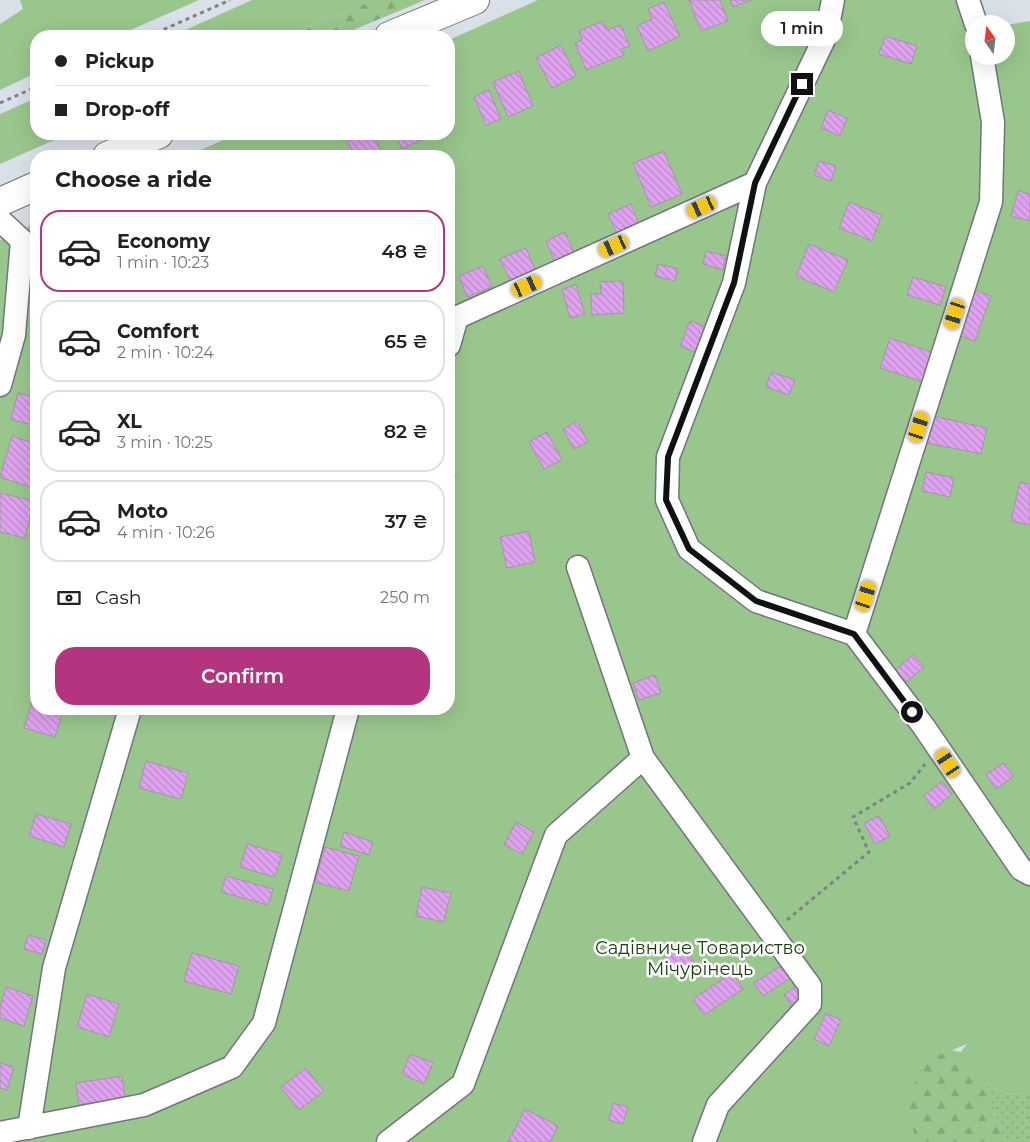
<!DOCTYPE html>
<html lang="en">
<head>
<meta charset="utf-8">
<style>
	:root { --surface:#fff; --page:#f2f2f2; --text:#222; --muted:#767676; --line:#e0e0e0; --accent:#b4347f }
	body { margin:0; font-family:Montserrat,sans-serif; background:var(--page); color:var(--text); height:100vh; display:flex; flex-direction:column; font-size:19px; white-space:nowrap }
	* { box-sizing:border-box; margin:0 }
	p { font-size:16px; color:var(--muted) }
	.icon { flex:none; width:28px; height:28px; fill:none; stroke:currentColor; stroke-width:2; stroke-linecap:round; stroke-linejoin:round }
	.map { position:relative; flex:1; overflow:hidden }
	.sheet { position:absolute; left:30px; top:150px; width:425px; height:565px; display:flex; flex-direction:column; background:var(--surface); border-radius:20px; box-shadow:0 5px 20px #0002 }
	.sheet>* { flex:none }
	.banner { position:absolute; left:30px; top:30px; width:425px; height:110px; border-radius:20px; box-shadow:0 5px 20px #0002; display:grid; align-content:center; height:110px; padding:0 25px; background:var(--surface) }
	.needle { width:32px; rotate:346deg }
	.fabs { position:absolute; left:965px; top:15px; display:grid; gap:10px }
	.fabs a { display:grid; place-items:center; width:50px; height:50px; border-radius:50%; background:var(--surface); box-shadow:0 5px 20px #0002; font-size:25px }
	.end { position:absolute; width:22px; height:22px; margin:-11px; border:6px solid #0f1113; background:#fff; box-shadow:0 0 0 2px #fff }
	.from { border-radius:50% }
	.bubble { position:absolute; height:35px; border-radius:18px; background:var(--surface); box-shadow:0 5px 20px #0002; font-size:16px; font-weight:600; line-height:35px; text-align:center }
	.car { position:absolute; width:15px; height:30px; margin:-15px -8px; border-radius:6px; box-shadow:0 0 4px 1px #0007; background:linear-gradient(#f5c518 24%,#345 0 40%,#f5c518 0 76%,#345 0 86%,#f5c518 0) }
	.banner b { display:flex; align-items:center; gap:18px; height:48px; font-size:19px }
	.banner b+b { border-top:1px solid var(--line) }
	.banner i { width:12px; height:12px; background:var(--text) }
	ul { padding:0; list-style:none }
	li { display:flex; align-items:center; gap:15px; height:82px; margin:0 10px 8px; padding:0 15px; border:2px solid var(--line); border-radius:20px }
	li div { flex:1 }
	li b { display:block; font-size:19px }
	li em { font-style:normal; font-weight:600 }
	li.active { border-color:var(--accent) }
	li>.icon { width:45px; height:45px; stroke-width:1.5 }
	h2 { padding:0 25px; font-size:22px; line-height:60px }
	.pay { display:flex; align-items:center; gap:12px; height:55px; padding:0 25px; font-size:19px }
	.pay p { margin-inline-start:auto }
	.button { display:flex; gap:10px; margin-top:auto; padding:10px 25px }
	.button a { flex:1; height:58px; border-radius:20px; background:var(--accent); color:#fff; font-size:20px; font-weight:600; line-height:58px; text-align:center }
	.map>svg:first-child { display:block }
	.grass { fill:url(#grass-dots) }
	.forest { fill:url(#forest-firs) }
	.garden { fill:#99c68d }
	.building { fill:url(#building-back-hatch); stroke:#9d989f }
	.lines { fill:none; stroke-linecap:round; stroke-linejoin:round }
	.minor-casing { stroke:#70767c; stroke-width:25 }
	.major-casing { stroke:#70767c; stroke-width:30 }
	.path { stroke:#7e8287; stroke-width:3; stroke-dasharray:4 4; stroke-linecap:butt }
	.minor { stroke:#fff; stroke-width:22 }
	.major { stroke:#fff; stroke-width:28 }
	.route { stroke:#0f1113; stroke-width:6 }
	.labels { text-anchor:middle; stroke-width:5; stroke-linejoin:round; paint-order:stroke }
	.park-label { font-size:18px; fill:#1a410d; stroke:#fff }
</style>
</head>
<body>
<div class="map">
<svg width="1030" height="1142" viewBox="0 0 1030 1142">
	<defs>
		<pattern id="grass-dots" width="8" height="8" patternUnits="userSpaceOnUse" patternTransform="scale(1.25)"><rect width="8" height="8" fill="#99c68d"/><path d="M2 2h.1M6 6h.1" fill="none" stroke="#83a979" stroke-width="1.8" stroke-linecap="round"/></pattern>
		<pattern id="forest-firs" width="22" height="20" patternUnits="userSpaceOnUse" patternTransform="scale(1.25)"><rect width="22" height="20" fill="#99c68d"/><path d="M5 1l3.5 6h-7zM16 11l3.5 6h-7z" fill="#83a979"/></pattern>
		<pattern id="building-back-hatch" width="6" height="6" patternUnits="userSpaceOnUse" patternTransform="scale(1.25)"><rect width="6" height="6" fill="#dea2ee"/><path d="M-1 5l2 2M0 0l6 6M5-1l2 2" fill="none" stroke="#bd8acb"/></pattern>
	</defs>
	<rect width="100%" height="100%" fill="#dae0e7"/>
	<path class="grass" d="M953,1062l53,32 24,-1v49h-91z"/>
	<path class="forest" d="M373,0h52l-86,36h-50z
		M881,1034l97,22 22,72 -2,14h-264z"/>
	<path class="garden" d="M20,0h179l-82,36h-81v37l-36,17v-66l23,-15z
		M252,0h121l-84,36h-117z
		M538,0h426l10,27v29h32v-31l24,-4v1072l-24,1 -53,-32 14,-18 -45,18 -14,42 8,38h-916v-902l36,-17v486h413v-553h-262l50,-22h212v-94z
		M36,98v36h32l-68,30v-50z"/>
	<path class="building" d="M689,0h31l8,21 -27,10z
		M730,0h21l-18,7z
		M664,2l16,34 -32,15 -11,-25 15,-7 -4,-10z
		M603,21l4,9 14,-5 9,21 -9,3 3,6 -38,15 -11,-27 7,-3 -3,-9z
		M885,36l32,10 -6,18 -32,-10z
		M561,45l15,31 -24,12 -16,-30z
		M519,71l14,35 -25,11 -15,-35z
		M489,90l12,29 -15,6 -12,-28z
		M828,110l19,8 -7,18 -19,-8z
		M349,134h25l9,22h-29l-9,-21z
		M395,134h39l-32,15z
		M664,151l18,43 -31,13 -18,-44z
		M819,161l17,5 -5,15 -17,-6z
		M1018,191l12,3v27l-19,-5z
		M849,202l33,13 -10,26 -33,-13z
		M631,204l8,20 -22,10 -9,-20z
		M565,232l9,20 -19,9 -9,-20z
		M809,244l39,16 -14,32 -38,-16z
		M526,248l9,22 -25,10 -10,-21z
		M706,251l20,5 -3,14 -20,-6z
		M658,264l20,5 -3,12 -20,-5z
		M483,266l9,21 -25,10 -8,-21z
		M913,277l33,10 -6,18 -33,-10z
		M623,281l1,32 -32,2 -1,-21h10l-1,-12z
		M576,285l9,29 -15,4 -8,-29z
		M973,290l18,6 -16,45 -17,-6z
		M690,321l22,8 -10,26 -22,-9z
		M890,338l44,15 -10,29 -44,-14z
		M771,372l24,8 -6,15 -23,-8z
		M18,393l18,5v28l-25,-7z
		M933,416l54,12 -6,26 -54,-11z
		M577,421l11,21 -14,7 -11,-20z
		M547,432l15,28 -18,9 -15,-27z
		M12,436l24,8v24l-6,19 -30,-10z
		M926,472l28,6 -4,19 -28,-6z
		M449,474l7,2 -7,17z
		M1020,482l10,2v41l-19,-4z
		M0,493l34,8 -9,37 -25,-6z
		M529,531l6,31 -28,6 -7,-31z
		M913,654l11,13 -18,15 -10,-12z
		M655,675l6,18 -22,7 -6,-17z
		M32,702l4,1v6l27,2 -8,26 -31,-9z
		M146,761l42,12 -7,26 -42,-11z
		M1004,763l9,14 -17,12 -10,-15z
		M942,781l10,13 -18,15 -10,-13z
		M36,814l35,10 -7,23 -35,-11z
		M879,816l11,20 -15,8 -11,-21z
		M516,822l18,10 -12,22 -18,-9z
		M344,832l29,10 -4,13 -29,-9z
		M247,844l35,10 -7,23 -35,-10z
		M325,847l34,9 -10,35 -34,-9z
		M226,876l47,13 -5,16 -47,-13z
		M422,887l29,6 -7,29 -28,-6z
		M28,935l18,5 -4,14 -18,-5z
		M681,943l17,25 -17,11 -17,-25z
		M192,953l47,13 -8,28 -47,-13z
		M784,964l8,13 -29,19 -9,-13z
		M732,973l11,16 -39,26 -11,-16z
		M796,986l12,16 -12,8 -12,-15z
		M6,987l27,9 -9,30 -24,-8v-11z
		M87,994l32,10 -10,33 -32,-10z
		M826,1013l15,7 -12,26 -15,-7z
		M410,1054l23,9 -9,21 -22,-10z
		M0,1063l14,4 -7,23 -7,-2z
		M306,1068l18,23 -25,19 -18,-23z
		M122,1076l3,22 -46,7 -3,-22z
		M613,1103l15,4 -5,17 -14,-4z
		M525,1109l33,17 -8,16h-42z"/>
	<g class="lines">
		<defs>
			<path id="minor" d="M833,0l-7,35 -71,148 -21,100 -66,174 -1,43 22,49 67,52 98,33 70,93 97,142 9,5
				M968,0l8,24
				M0,220l32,30
				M449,321l306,-138
				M449,345l8,-28
				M0,385l14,-50 8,-94
				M578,567l65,191 167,228v18l-92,101 -14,37
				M854,634l137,-432 2,-80 -11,-66
				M29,1128l25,-160 76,-259
				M0,1133l144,-28 88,-38 32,-44 84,-314
				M388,1142l75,-58 93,-249 87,-77"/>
			<path id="major" d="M389,36l86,-36
				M107,156l52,-22
				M0,202l36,-16"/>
		</defs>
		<use href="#minor" class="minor-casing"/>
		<use href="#major" class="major-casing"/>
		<path class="path" d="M149,36l81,-36
			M0,103l36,-16
			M787,920l82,-68 -16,-35 57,-34 15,-19"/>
		<use href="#minor" class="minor"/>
		<use href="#major" class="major"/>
	</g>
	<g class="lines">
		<path class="route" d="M802,84l-47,99 -21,100 -66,174 -2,43 23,49 67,52 98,33 58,78"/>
	</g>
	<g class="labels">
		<g class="park-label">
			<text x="700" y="954">Садівниче Товариство<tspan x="700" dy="21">Мічурінець</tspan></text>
		</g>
	</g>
</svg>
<div class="fabs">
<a><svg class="needle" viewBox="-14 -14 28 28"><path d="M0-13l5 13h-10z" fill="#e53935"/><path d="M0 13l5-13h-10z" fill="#767676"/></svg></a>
</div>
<i class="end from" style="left:912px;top:712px"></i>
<i class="end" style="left:802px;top:84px"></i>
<div class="bubble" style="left:761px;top:11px;width:82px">1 min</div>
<i class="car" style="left:702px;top:207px;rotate:246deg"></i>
<i class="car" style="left:614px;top:246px;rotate:246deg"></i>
<i class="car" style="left:527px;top:286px;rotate:66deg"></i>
<i class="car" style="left:955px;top:314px;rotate:198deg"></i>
<i class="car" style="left:919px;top:427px;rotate:18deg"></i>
<i class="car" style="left:866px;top:596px;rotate:18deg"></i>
<i class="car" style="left:948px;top:763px;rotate:326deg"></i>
<div class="banner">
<b><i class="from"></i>Pickup</b>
<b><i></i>Drop-off</b>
</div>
<section class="sheet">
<h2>Choose a ride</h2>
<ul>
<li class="active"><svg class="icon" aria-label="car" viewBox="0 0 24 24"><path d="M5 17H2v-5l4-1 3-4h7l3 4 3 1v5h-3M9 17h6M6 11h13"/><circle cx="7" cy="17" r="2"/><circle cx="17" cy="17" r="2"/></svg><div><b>Economy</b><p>1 min · 10:23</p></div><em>48 ₴</em></li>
<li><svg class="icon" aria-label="car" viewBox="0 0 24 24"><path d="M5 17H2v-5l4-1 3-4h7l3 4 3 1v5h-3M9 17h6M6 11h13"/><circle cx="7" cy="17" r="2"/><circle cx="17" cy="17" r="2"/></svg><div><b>Comfort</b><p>2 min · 10:24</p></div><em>65 ₴</em></li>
<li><svg class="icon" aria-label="car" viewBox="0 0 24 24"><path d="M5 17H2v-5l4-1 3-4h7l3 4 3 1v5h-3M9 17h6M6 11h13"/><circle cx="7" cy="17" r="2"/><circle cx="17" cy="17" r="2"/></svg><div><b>XL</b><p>3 min · 10:25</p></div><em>82 ₴</em></li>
<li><svg class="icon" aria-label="car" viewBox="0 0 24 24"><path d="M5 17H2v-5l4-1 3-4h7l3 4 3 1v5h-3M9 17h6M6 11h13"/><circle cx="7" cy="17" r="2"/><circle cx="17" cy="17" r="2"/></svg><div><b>Moto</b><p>4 min · 10:26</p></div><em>37 ₴</em></li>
</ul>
<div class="pay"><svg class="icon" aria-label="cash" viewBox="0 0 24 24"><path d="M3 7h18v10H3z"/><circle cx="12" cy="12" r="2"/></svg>Cash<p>250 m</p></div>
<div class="button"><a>Confirm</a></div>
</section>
</div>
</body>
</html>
